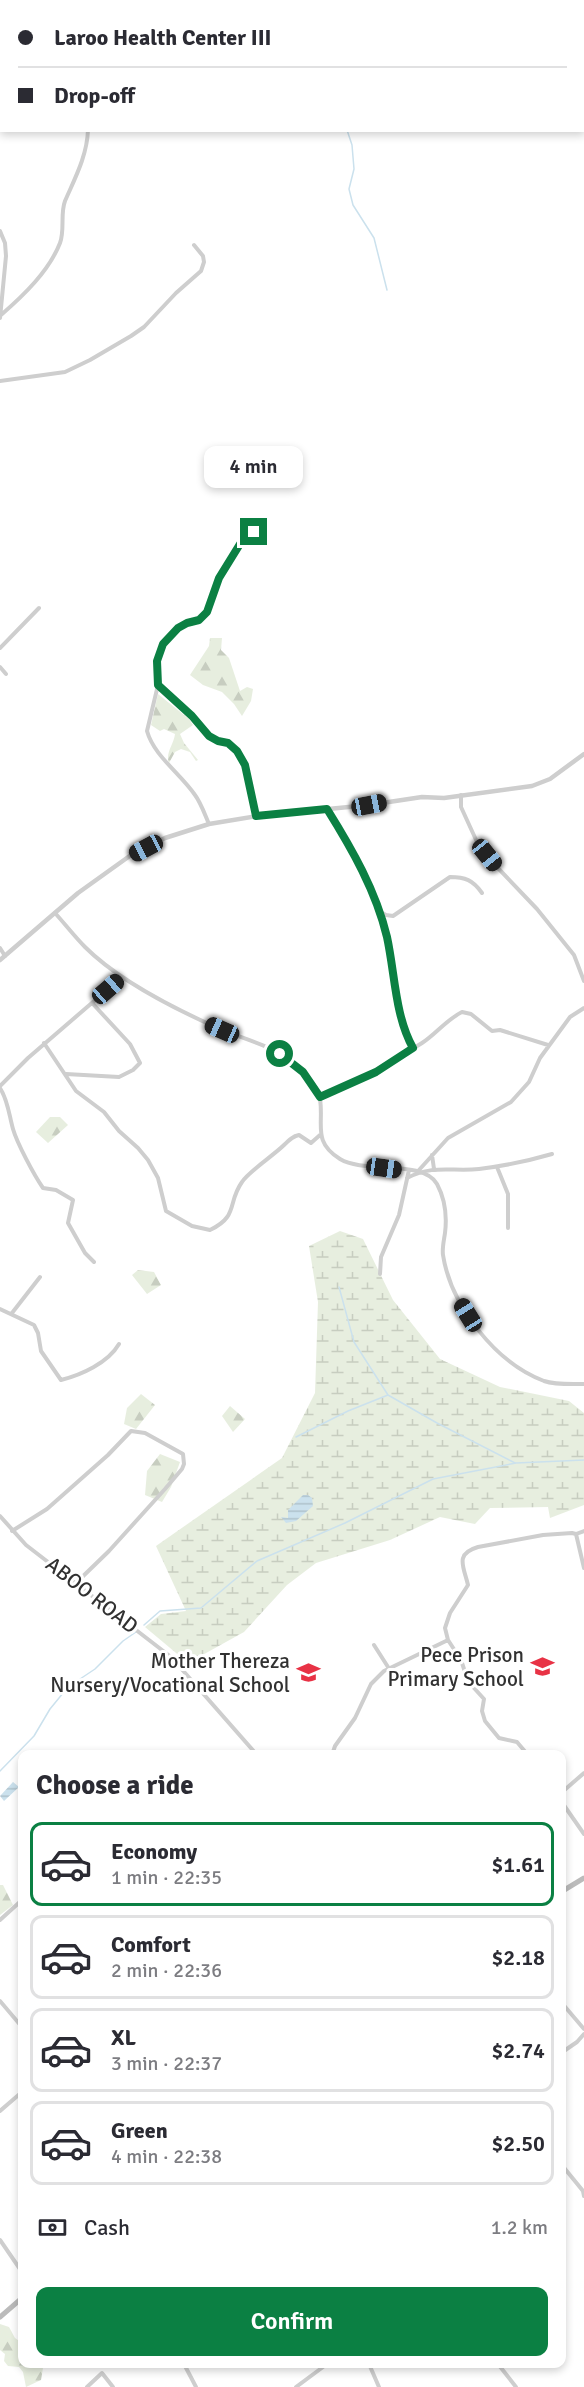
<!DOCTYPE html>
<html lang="en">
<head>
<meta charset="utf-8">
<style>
	:root { --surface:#fff; --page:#f2f2f3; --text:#2b2b33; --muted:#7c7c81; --line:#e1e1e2; --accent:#0b8043 }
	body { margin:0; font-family:Signika,sans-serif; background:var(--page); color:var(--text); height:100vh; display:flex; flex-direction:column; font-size:22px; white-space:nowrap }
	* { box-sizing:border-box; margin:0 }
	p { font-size:20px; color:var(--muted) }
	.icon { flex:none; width:33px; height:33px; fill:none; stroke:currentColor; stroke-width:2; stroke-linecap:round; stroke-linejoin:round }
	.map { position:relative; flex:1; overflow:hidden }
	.details { position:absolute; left:18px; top:1750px; width:548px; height:618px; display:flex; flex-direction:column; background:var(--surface); border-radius:12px; box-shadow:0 3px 9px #0003 }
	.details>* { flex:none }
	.top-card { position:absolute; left:0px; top:0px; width:585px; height:132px; box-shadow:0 3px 9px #0003; display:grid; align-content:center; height:132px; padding:0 18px; background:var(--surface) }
	.end { position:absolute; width:27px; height:27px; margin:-14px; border:8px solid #0b8043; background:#fff; box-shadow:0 0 0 3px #fff }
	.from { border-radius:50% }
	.bubble { position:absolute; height:42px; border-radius:12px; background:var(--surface); box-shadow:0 3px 9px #0003; font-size:20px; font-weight:600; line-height:42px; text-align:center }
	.car { position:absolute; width:18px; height:36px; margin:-18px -9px; border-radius:8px; box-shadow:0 0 4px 2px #0007; background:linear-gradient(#222 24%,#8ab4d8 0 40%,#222 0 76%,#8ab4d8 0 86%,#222 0) }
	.top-card b { display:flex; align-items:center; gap:21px; height:57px; font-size:22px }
	.top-card b+b { border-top:2px solid var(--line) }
	.top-card i { width:15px; height:15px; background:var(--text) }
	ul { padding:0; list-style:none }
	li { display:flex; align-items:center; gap:18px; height:84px; margin:0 12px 9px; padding:0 6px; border:3px solid var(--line); border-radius:12px }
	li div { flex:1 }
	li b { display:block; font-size:22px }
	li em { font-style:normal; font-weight:600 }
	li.on { border-color:var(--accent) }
	li>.icon { width:54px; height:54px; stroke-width:1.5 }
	h2 { padding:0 18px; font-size:27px; line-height:72px }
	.pay { display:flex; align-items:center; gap:15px; height:66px; padding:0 18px; font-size:22px }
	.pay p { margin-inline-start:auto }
	.action { display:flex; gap:12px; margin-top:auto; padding:12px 18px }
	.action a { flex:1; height:69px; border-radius:12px; background:var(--accent); color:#fff; font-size:24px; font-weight:600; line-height:69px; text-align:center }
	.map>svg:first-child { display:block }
	.forest { fill:url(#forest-firs) }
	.wetland { fill:url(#wetland-marsh) }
	.water { fill:url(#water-rules) }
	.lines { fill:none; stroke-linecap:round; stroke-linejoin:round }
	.stream { stroke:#cbe1ed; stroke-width:1.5 }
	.minor { stroke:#cecece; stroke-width:4 }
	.tertiary { stroke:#cecece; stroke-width:4.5 }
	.secondary { stroke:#bbb; stroke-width:5 }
	.route { stroke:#0b8043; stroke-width:8 }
	.labels { text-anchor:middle; stroke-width:6; stroke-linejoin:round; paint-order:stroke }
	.street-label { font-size:21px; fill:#313131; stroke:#fff }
	.poi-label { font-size:21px; fill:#313131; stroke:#fff; text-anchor:end }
</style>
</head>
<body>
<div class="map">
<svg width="584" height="2387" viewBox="0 0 584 2387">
	<defs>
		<pattern id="forest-firs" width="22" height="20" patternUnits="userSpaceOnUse" patternTransform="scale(1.5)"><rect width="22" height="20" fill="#e7eedf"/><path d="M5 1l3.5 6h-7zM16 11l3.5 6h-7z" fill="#c7cdc0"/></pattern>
		<pattern id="wetland-marsh" width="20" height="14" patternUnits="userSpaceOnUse" patternTransform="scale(1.5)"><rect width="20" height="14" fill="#e7eedf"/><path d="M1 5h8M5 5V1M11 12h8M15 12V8" fill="none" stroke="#c7cdc0"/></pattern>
		<pattern id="water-rules" width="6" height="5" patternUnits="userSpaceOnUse" patternTransform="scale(1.5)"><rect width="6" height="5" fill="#cbe1ed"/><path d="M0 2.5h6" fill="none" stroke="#afc2cc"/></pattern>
	</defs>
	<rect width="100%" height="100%" fill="#fff"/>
	<path class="forest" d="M210,638h12l-1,12 8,8 11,33 7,-4 6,2 -2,12 -9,15 -8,-12 -12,-12 -19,-7 -13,-10 19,-29z
		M158,694l31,25 4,6 -13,9 4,9 14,17 -2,1 -6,-9 -9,-3 -6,3 -6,11c-4,-10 5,-19 6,-29l-11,-5 -4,2 -9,-6z
		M50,1117h10l8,8 -20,18 -12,-11z
		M138,1270l16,2 7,13 -14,9 -15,-19z
		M141,1394l14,11 -19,24 -12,-5 3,-16z
		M230,1406l15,13 -12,13 -11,-16z
		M160,1454l20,8 -9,25 -9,15 -17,-7 2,-24z
		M0,1885h3l10,20 -13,10z
		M0,2324l9,3 6,11 7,5v21h15l6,4 -2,12 -15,7 -3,-15 -4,-5 -11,-1 -4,-5 1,-7 -5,-4z"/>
	<path class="wetland" d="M340,1231l23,8 30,61 47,59 60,28 69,14 15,12v92l-34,13 -2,-11 -58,1 -15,16 -35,-7 -50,23 -74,23 -29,22 -43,47 -56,31 -43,-36 16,-13 25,-3 -30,-65 126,-88 33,-65 3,-91 -9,-56z"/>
	<path class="water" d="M303,1495h5l4,3 1,8 -17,15 -10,2 -5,-6 7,1v-8z
		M13,1782l6,5 -15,14 -4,-5z"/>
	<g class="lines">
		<path class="stream" d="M366,0v2
			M347,130l5,15 2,24 -5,20 4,16 21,33 13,52
			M339,1287l15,55 34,53
			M296,1437l52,-26 40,-16 49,28 78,40
			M144,1625l16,-14 41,-3 56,-47 88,-38 88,-44 83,-16 68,-3
			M0,1771l34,-35 16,-27 18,-22 27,-18 28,-28 13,-9"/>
		<path class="minor" d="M128,2l1,-2
			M0,231l5,12 1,13 -6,62
			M1,315c23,-20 48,-44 59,-72 5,-13 0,-29 5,-42 10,-23 22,-45 23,-71
			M0,381l65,-9 25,-12 41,-24 13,-9 32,-34 25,-22 3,-9 -1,-6 -9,-11
			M254,532c-15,13 -29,30 -36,49 -4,9 -5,22 -11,31 -6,9 -15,8 -24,12 -26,15 -25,36 -25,61l34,31 17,20 9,5 10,2 12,12 9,23 8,38
			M0,648l39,-40
			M0,667l6,7
			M158,685l-11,46c7,25 33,42 48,64 6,8 10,20 14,29
			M461,795v12l16,35 19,24 41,43 37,46 10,26
			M327,809c25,40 49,82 60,128 8,36 8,79 26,111
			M379,911l7,4 7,1 57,-39c15,0 23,3 32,16
			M55,913c10,11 19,23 30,34 33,33 92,63 135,82 24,10 49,16 70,31 11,8 28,25 30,39 4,25 -8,43 20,60 24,15 83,0 97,25 8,15 10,33 8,49 -1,7 -3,15 -2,22 8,51 53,108 101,126 12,4 27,3 40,3
			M0,948l5,8
			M44,1043l32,48 28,21 15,19 19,17 10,12 10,18 8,33 26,15 18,4c29,-14 17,-27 32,-48 6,-10 32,-27 42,-37 5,-5 9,-9 15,-10l12,8 9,-8
			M66,1074l53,3 14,-7 7,-7 -10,-19 -37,-40
			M0,1086l28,-28 94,-81
			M0,1088c8,12 9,27 13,41 4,14 21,46 30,59l13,2 17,10 -5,23 17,30 9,9
			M320,1097c36,-15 69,-33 102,-54 14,-9 24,-23 40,-31l9,2 21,17 8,-1 48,15
			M432,1155l2,14
			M497,1167l11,27v34
			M419,1170l29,-32 63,-36 18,-20 11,-24 30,-41 14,-9
			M407,1178c27,-14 45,-6 72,-9 25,-3 49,-8 73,-15
			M380,1274l1,-17 18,-42 10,-45
			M0,1309l34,16 4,8 3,18 20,29c20,-5 47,-17 58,-36
			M12,1313l28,-36
			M0,1516l26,29 145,112 86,98
			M12,1531l35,-22 61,-54 23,-24 14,2 38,21 1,10 -2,5 -17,20 -56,62 -33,32
			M576,1534l8,-3
			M374,1645l14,22
			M332,1755l3,-9 20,-28 16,-34 13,-13 64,-31
			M528,1755l-11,-13 -18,-4 -14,-17 -3,-10 2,-12 -10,-11 -8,-13 -5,-15 -13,-20 -3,-12 5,-15 18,-28c-4,-18 -14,-31 10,-38l65,-12 29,-2 4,1 8,34
			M561,1793l23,-20
			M561,1801l23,33
			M0,1920l22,-20
			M0,2001l22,26
			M561,2002l23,27
			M561,2053l16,-11 7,-8
			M0,2111l22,-19
			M561,2164l22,27 1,5
			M0,2240l22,32
			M184,2364l12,23
			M369,2364l10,23
			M498,2364l18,23
			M87,2387l15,-14 11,14
			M296,2387l31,-23"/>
		<path class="tertiary" d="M0,960l78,-67 53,-38 34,-17 44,-14 48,-8 112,-11 53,-8 22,1 88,-12 18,-7 34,-25"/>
		<path class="secondary" d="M561,1892l23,-14
			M0,2317l22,-19"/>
	</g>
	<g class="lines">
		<path class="route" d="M254,532l-14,12 -21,34 -12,34 -8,8 -12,3 -9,5 -15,16 -6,17 1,24 34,31 17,20 9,5 10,2 9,8 8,14 11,51 71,-7c25,40 49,82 60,128 8,37 8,79 26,111l-37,24 -56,25 -17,-25 -23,-18"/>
	</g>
	<defs>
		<symbol id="school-bare" viewBox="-9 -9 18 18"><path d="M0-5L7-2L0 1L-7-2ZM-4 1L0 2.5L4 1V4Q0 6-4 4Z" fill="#e83245" stroke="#fff" stroke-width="2.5" paint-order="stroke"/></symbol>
	</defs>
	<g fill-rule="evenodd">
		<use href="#school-bare" x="526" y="1650" width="33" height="33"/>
		<use href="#school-bare" x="292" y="1656" width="33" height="33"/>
	</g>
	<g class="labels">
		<g class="street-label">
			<text transform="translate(92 1595) rotate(38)" y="7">ABOO ROAD</text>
		</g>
		<g class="poi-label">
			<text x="524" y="1662">Pece Prison<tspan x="524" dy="24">Primary School</tspan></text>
			<text x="290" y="1668">Mother Thereza<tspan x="290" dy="24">Nursery/Vocational School</tspan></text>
		</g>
	</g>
</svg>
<i class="end from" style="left:280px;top:1054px"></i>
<i class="end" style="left:254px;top:532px"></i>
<div class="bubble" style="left:204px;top:446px;width:99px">4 min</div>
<i class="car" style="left:369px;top:805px;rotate:79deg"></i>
<i class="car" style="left:146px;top:848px;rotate:242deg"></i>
<i class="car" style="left:487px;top:855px;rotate:141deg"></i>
<i class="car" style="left:108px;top:989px;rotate:49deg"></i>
<i class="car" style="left:222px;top:1030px;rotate:294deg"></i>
<i class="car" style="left:384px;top:1168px;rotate:98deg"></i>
<i class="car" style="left:468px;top:1315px;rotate:328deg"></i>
<div class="top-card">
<b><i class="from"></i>Laroo Health Center III</b>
<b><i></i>Drop-off</b>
</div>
<section class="details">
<h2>Choose a ride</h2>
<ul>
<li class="on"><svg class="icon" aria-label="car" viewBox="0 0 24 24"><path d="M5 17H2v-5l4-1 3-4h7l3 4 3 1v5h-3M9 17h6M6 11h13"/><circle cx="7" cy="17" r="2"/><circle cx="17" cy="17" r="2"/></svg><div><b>Economy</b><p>1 min · 22:35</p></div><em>$1.61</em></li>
<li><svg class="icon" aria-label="car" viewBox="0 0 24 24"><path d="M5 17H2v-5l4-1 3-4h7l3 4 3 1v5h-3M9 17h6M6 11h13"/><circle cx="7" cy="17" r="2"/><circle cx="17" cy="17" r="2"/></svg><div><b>Comfort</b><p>2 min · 22:36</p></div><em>$2.18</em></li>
<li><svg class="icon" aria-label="car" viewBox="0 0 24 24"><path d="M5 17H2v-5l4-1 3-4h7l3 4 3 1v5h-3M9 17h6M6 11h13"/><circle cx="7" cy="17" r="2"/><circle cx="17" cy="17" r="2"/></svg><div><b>XL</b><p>3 min · 22:37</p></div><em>$2.74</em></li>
<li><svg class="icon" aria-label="car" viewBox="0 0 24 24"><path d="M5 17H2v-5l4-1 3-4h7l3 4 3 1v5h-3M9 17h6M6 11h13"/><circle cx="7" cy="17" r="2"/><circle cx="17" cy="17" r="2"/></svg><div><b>Green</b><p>4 min · 22:38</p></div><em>$2.50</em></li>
</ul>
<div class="pay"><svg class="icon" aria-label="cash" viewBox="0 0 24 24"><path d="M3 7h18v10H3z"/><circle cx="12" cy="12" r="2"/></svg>Cash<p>1.2 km</p></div>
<div class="action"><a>Confirm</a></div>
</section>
</div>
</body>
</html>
